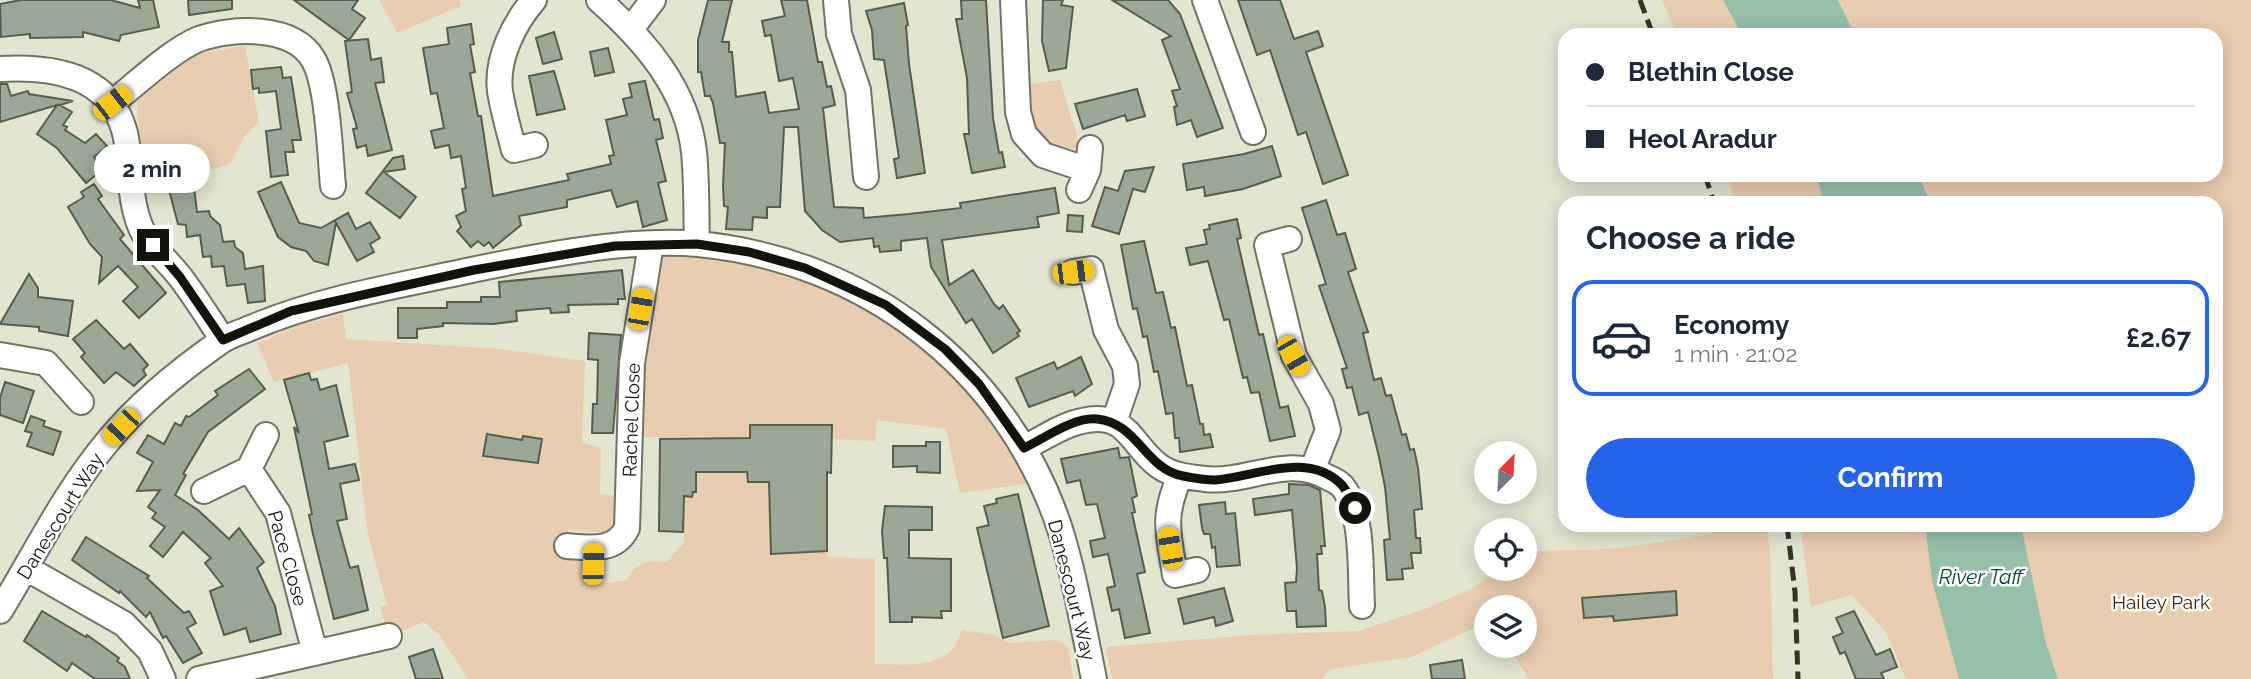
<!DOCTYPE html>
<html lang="en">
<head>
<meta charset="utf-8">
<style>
	:root { --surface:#fff; --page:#f6f6f7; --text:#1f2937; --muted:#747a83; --line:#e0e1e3; --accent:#2563eb }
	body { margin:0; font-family:Raleway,sans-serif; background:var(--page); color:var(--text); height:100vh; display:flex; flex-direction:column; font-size:26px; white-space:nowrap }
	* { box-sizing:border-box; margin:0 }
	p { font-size:23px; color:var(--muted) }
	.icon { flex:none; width:38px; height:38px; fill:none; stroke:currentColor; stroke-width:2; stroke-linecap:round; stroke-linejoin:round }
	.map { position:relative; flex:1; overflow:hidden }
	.sheet { position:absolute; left:1558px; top:196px; width:665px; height:336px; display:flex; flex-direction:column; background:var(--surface); border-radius:21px; box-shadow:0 4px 18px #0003 }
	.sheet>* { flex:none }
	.banner { position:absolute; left:1558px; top:28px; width:665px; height:154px; border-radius:21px; box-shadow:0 4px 18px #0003; display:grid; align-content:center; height:154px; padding:0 28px; background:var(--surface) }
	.needle { width:46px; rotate:24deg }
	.tools { position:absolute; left:1474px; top:441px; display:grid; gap:14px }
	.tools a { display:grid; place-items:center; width:63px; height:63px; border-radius:50%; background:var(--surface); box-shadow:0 4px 18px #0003; font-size:35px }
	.end { position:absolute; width:32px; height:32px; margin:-16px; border:9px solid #12130c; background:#fff; box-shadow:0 0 0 4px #fff }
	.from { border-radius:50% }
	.bubble { position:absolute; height:49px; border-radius:24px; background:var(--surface); box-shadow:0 4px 18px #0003; font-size:23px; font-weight:700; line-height:49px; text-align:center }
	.car { position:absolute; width:21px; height:42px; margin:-21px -10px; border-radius:9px; box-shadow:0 0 5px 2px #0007; background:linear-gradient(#f5c518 24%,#345 0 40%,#f5c518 0 76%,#345 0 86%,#f5c518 0) }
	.banner b { display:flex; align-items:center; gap:24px; height:66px; font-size:26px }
	.banner b+b { border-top:2px solid var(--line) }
	.banner i { width:18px; height:18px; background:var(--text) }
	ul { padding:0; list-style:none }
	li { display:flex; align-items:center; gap:21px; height:116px; margin:0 14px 10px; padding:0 14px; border:4px solid transparent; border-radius:21px }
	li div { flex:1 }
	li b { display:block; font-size:26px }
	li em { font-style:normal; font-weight:700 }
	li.selected { border-color:var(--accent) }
	li>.icon { width:63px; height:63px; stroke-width:1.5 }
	h2 { padding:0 28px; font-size:32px; line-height:84px }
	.button { display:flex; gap:14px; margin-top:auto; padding:14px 28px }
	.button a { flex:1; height:80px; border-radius:42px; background:var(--accent); color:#fff; font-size:28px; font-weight:700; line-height:80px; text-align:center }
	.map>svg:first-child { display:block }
	.green { fill:#e9cdb0 }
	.water { fill:#97c0a9 }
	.building { fill:#9ca897; stroke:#545f4f; stroke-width:2 }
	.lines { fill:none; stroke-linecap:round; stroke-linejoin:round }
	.minor-casing { stroke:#717461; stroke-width:28 }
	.minor { stroke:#fff; stroke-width:24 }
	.rail { stroke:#33352b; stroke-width:5; stroke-dasharray:14 7; stroke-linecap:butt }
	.route { stroke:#12130c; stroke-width:9 }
	.labels { text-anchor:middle; stroke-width:5; stroke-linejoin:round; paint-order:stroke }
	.street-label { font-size:19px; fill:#12130c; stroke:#fff }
	.park-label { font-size:19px; fill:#412400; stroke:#fff }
	.water-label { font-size:21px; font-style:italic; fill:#004c2e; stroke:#fff }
</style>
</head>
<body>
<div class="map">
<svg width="2251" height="679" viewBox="0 0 2251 679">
	<rect width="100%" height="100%" fill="#e2e5d0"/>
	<path class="green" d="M379,0h81l1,6 -64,27z
		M1662,0h61l19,35h-65z
		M1838,0h413v679h-193l-12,-36 -25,-118h195v-322h-285l-13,-28h298v-140h-361z
		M245,46l14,76 -15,15 -14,27 -16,5 -68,3c-2,-13 -12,-65 -8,-72l57,-46z
		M1060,80l19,63 -5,6c-40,-4 -44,-31 -44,-65z
		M1727,175h90l6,28h-88z
		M651,244l154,24 140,81 95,133 -80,11 -14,-64 -69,-9 -2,21 -43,-2 -82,-14 -2,57h21l2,71 56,-2 1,6 47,2v105c24,0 57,5 77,-14 4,-5 7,-14 10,-20l32,5 15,8 50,-3 9,7 5,32h-605l-28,-43 -16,-14 -35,14 -9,-30 7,-1 -19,-70 -20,-172 -74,19 -17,-39 41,-17 45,-12 3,25 155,10 84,12 -3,82 19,5 -1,46 17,2 -1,30 -9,7 -39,-4 -2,11 15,18 7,27 39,-5c8,-18 21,-20 39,-18l18,-19v-47l8,1 1,-5h3v-20h32l1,-34 -98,-1z
		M1754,525h12l4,26 3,128h-244l-21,-33h16v-39h-38v19l-17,4 -57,27 -82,12 -8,10h-210l-6,-32 145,-12 107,-4 70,-23 43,-19 17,-12 1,-8h35v-15c29,-7 52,-2 81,-5 50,-4 99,-15 149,-24z
		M1800,525h125l7,56 27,98h-53l-20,-47 -34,-37 -41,11z"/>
	<path class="water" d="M1723,0h115l17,35h-113z
		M1817,175h101l13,28h-108z
		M1925,525h96l25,118 12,36h-99l-27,-98z"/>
	<path class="building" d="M21,0h90l29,8 -2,-8h15l6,27 -38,8 -2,6 -36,-9v5l-53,1v-4l-29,3 -1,-33z
		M188,0h44v9l-43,6z
		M294,0h64l-6,9 13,9 -16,22z
		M708,0h24l-10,42h7v10h3l4,45 29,-5 4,21 30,-4 -6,-31 -14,3 -8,-46 -6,1 -3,-15 23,-5 -4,-16h26l11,62h4l5,25 4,-1 4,19 -12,3 11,99 29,1 1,10 45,-4 52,-6 -1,-5 95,-15 4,25 -22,4 2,10 -97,13 7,45 24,-15 21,34 5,5 4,-4 17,26 -3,2 2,3 -26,17 -21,-34 -6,4 -35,-56 -4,-29 -26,3v9l-21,2 -1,-6 -5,1 -1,-9 -33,4 -18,-12 -17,-19 -7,-84h-14l-4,80h-13v11l-14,-1 -1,13 -26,-1 2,-22 -4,-1 -1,-20 2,-43h-5l-7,-40 -3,-7h-5l-4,-24h-3v-32z
		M961,0h25l7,118 6,35 3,-1 3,15 -33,6 -8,-39h5l-2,-56 -11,-59h6z
		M1043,0h20l-2,5 12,2 -7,61 -17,3 -7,-30z
		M1112,0h56l12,14 43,114 -26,9 -6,-17 -14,5 -3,-18 3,-1 -5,-15 8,-2 -18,-49 9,-4z
		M1238,0h42l14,39 24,-8 5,15 -17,6 42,123 -25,9 -17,-52 -8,3 -28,-85 -13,5z
		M904,3l4,22 -2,1 3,38 16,109 -28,5 -3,-19 5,-1 -15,-98 -10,-1 -2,-29 -6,-19z
		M471,24l3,20 -4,1 5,27 -5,1 8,43h3l12,80 76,-16 -2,-6 44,-10 -2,-8 5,-1 -8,-35 21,-5 -4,-16 9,-2 -3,-13 16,-3 9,39 5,-1 4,19 -7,2 10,41 -8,2 9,37 -24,7 -6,-26 -20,6 -6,-17 -44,10v7l-48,9 2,9 -28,23 -4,-6 -5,4 -6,-5 -7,6 -14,-16 4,-4 -5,-11 10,-5 -4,-22 4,-1 -5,-32 -10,2 -2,-13 -14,3 -4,-17 13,-3 -7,-35 -6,1 -8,-46 26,-4 -2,-16z
		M554,32l8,27 -19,5 -7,-26z
		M368,39l3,21 10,-2 3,24 -9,1 17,67 -24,6 -2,-11 -9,3 -4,-19 4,-1 -10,-35 5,-1 -7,-51z
		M608,48l6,24 -19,4 -5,-24z
		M281,67l2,11 8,-1 10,63h-9l2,12h-9l3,23 -17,2 -5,-46 15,-2 -5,-38 -17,2v-5l-6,1 -2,-19z
		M554,71l11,38 -28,6 -8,-39z
		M0,84h7l4,12 17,-5 1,3 44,7 -13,4 12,7 -9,13 4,2 -2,3 20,13 11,-9 11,12 -13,11 8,13 -16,13 -29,-35 -20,-14 20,-29 -57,17z
		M1137,89l8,27 -18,5 -2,-6 -42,14 -8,-25z
		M1272,146l9,30 -38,13 -38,7 -1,-9 -17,3 -4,-26 61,-10z
		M403,156l2,13 -21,3 32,25 -16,21 -34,-25 27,-35z
		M1154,167l-9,25 -12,-3 -14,45 -27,-8 13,-39 13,4 7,-20z
		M173,175l1,5 19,-2 4,34 12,-1 1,5 10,9 3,17 11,-1 1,6 8,6 2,16 18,-3 2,35 -17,2 -3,-19 -18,2 -3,-20 -12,1 -1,-11 -8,1 -3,-22 -13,2 -1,-12 -8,-1 -9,-34 -8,1 -2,-15z
		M281,182l18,41 22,5 27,-15 8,16 14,-7 10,16 -10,6 4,8 -17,9 -21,-38 -8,42 -14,-4 -8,-10 -15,-4 -13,-10 -20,-45z
		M94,184l8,12 -4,3 26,36 -4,4 46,54 -27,25 -16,-17 15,-14 -20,-21 -19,17 3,-26 -12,-13 -22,-37 16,-10 -3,-5z
		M1326,200l11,35 8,-2 11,36 -8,3 20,60 -5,1 11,47 7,-2 5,18 5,-1 11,40 4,-1 4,16 4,-1 4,19 4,41 -8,1 2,28h4l1,15h-10l2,15 -11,1 1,10 -16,1 -3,-40 6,-1 -5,-52 -6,-30 -11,-45 -9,3 -7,-28 -5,1 -5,-19 5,-1 -28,-82 7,-2 -24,-76z
		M1068,215l15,1 -1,16 -15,-1z
		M1237,219l4,19 -4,1 22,96 4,-1 17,74 8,-2 7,30 -25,5 -11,-49 -8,1 -4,-16 -4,1 -14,-59 -5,1 -16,-59 -18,4 -4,-17 21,-4 -3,-14 6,-1 -1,-4z
		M1144,241l12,52 7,-1 8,36 4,-1 12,59 5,-1 8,39h3l1,11 6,-1 3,13 -33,5 -1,-14h-4l-2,-25 -7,1 -8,-43 -4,1 -7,-36 -4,1 -6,-29 -4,1 -12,-64z
		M622,270l3,29h-7v5l-50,1 1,7 -18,1 -1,-5 -34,3 1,10 -24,3 -50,-1v3l-26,3v9h-19v-30h49v-6h34v-5h19l-1,-15z
		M29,274l9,14v9l35,4 -5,35 -29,-5v-4l-39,-3z
		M96,320l28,29 6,-5 18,21 -5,5 3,5 -12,11 -18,-14 -12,11 -23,-26 4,-4 -12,-14z
		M589,333l32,2 -8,98h-21l1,-29h4l1,-44 -10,-1z
		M1081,357l11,27 -17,12 -2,-5 -44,16 -13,-29 38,-16 3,7z
		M249,369l16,20 -57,43 -25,42 3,1 -11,20 23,15 31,29 10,-11 25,34 -7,6 18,38 6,28 -31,8 -4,-14 -22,7 -14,-44 13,-5 -18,-23 6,-5 -28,-26 -20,25 -13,-11 15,-19 -13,-9 4,-5 -8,-6 12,-17 -23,1 16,-29 -16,-9 11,-18 16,9 11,-21 6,3 5,-10 3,1 29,-22 -3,-4z
		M309,373l2,7 6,-1 3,11 16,-5 12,51 -24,6 5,27 26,-5 4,16 -19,4 7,35 -10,2 13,47 8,-2 10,44 -34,9 -21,-85 -4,-19 3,-1 -18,-87 5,6 -15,-53z
		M5,382l29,9 -11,32 -23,-8v-17z
		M31,416l14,5 -2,5 18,6 -8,23 -26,-9 5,-13 -7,-2z
		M750,425h82l-1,48 -4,-1v79l-56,3 -2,-72h-21l-1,-10h-51v20h-3l-1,5 -8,-1 -1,36 -24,-1 1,-92 90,-1z
		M487,434l35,6 1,-4 19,3 -4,24 -55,-7z
		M926,442h14v31l-23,-1v-6l-24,1v-21h33z
		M1118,448l2,10 9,-1 8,39 -5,2 3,14 -3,1 13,59 -8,2 13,59 -25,5 -6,-29 -7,2 -5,-23 8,-2 -7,-32 -15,3 -3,-16 15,-3 -8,-34 -11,1 -6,-25 -13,3 -6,-24z
		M1289,484l20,1 11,5 5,56h-4l1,8h-5l2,36 3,1 3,16 1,19 -29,1 -1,-16h-9l-2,-28 11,-1 1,-14 -5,-58 -37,5 -2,-16 36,-5z
		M1018,494l31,132 -46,12 -26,-110 12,-3 -5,-19 13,-3 -1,-4z
		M1225,502l1,12 9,-1 5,52 -23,2 -2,-20 -3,1 -2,-14h-6l-2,-6 -3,-23z
		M885,506l47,1v23h-23v28l42,1v52h-10l1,7 -30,-1v5h-22l-3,-64h-3l-2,-27z
		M86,537l63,39 -2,2 37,35 5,-2 7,12 -9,5 15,25 -19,10 -17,-27 -3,2 -13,-26 -4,5 -26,-26 -1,2 -47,-33z
		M1224,588l9,33 -17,5 -2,-9 -30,7 -6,-25z
		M1676,591l1,24 -63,6 -1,-5 -29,2 -2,-20z
		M42,611l44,26 1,-2 32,23 -2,3 8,6 5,12h-35l-23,-16 -5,8 -43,-30z
		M1854,611l22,44 14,-6 7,18 -16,6 3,6h-28l-11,-27 -5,2 -7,-17 10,-4 -7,-15z
		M433,649l10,30h-27l-7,-22z
		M1462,660l3,19h-33l-2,-14z"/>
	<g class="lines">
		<defs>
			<path id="minor" d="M534,0c-20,23 -38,59 -34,91 3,20 9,40 14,59l21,-5
				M599,0c46,41 88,89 95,152 3,30 2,62 3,92
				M836,0l3,34 19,56 8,87
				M1013,0l5,112 6,22 19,21 45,15
				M1205,0l48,132
				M631,29l22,-29
				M0,69c51,-3 110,5 125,64 7,31 3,65 16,95 9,19 27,33 40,50 15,20 28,41 42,62
				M112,103c23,-18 61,-54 87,-64 33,-12 94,-14 114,20 15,24 17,96 20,127
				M1079,190l9,-20 2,-22
				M1289,239l-22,6 27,111 27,48 7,26 -15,38
				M1073,272l18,-3 15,61 19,36 2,18 -13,38
				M0,355l46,8 35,39
				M1024,448c18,-9 38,-23 58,-27 46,-11 49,25 77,45 14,10 30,11 46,13 43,5 83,-26 124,-1 5,2 10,5 13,8 22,26 18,87 20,120
				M249,469l29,44 37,140
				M1180,476c-18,41 -12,56 -5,99l22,-5
				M204,491l45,-22 17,-34
				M567,546c23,2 49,6 60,-18l5,-165 19,-119
				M26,568l98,56 26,27 13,28
				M0,611c35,-57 65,-119 108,-170 31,-38 72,-71 112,-99 9,-7 22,-10 33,-15 67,-28 139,-40 209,-55 70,-15 166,-34 236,-28 167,16 307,123 361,282 15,46 25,105 35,153
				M199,679l190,-43"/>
		</defs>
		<use href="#minor" class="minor-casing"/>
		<use href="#minor" class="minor"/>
		<path class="rail" d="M1640,0l13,35
			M1705,175l9,28
			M1787,525l8,67 3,87"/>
	</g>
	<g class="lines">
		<path class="route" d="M153,245l27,32 43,63 68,-29 183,-41 141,-24 82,-2 52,8 56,16 81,37 59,44 34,35 45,64c21,-10 49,-31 73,-29 41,4 48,50 86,57 10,2 22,4 32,4 40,-3 93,-30 127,5 5,6 9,16 13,23"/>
	</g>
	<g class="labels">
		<g class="street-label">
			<text transform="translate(631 420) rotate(-88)" y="7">Rachel Close</text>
			<text transform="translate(60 516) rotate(-58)" y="7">Danescourt Way</text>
			<text transform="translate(288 558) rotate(74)" y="7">Pace Close</text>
			<text transform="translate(1072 590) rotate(76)" y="7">Danescourt Way</text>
		</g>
		<g class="park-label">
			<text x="2161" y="609">Hailey Park</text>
		</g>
		<g class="water-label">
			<text x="1981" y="584">River Taff</text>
		</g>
	</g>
</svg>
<div class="tools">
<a><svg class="needle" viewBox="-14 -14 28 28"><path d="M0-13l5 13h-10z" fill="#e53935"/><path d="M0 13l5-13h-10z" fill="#747a83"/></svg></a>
<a><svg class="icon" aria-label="locate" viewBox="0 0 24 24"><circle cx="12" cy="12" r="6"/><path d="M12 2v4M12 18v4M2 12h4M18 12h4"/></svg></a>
<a><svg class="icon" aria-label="layers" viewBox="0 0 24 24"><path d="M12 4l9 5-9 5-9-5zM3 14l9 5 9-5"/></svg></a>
</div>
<i class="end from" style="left:1355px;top:508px"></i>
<i class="end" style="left:153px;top:245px"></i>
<div class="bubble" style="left:94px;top:144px;width:116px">2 min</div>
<i class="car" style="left:112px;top:103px;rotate:52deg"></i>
<i class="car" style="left:1073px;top:272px;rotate:83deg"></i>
<i class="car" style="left:640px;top:309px;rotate:10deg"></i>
<i class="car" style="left:1293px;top:356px;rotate:150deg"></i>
<i class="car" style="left:121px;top:427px;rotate:224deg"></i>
<i class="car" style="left:1170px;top:548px;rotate:350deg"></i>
<i class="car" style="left:593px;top:564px;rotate:2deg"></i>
<div class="banner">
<b><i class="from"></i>Blethin Close</b>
<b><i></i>Heol Aradur</b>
</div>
<section class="sheet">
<h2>Choose a ride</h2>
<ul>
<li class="selected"><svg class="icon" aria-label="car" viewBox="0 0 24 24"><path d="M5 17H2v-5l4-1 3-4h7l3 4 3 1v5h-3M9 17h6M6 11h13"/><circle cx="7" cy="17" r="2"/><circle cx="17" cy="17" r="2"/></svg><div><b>Economy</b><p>1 min · 21:02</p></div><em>£2.67</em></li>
</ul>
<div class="button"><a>Confirm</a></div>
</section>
</div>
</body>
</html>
